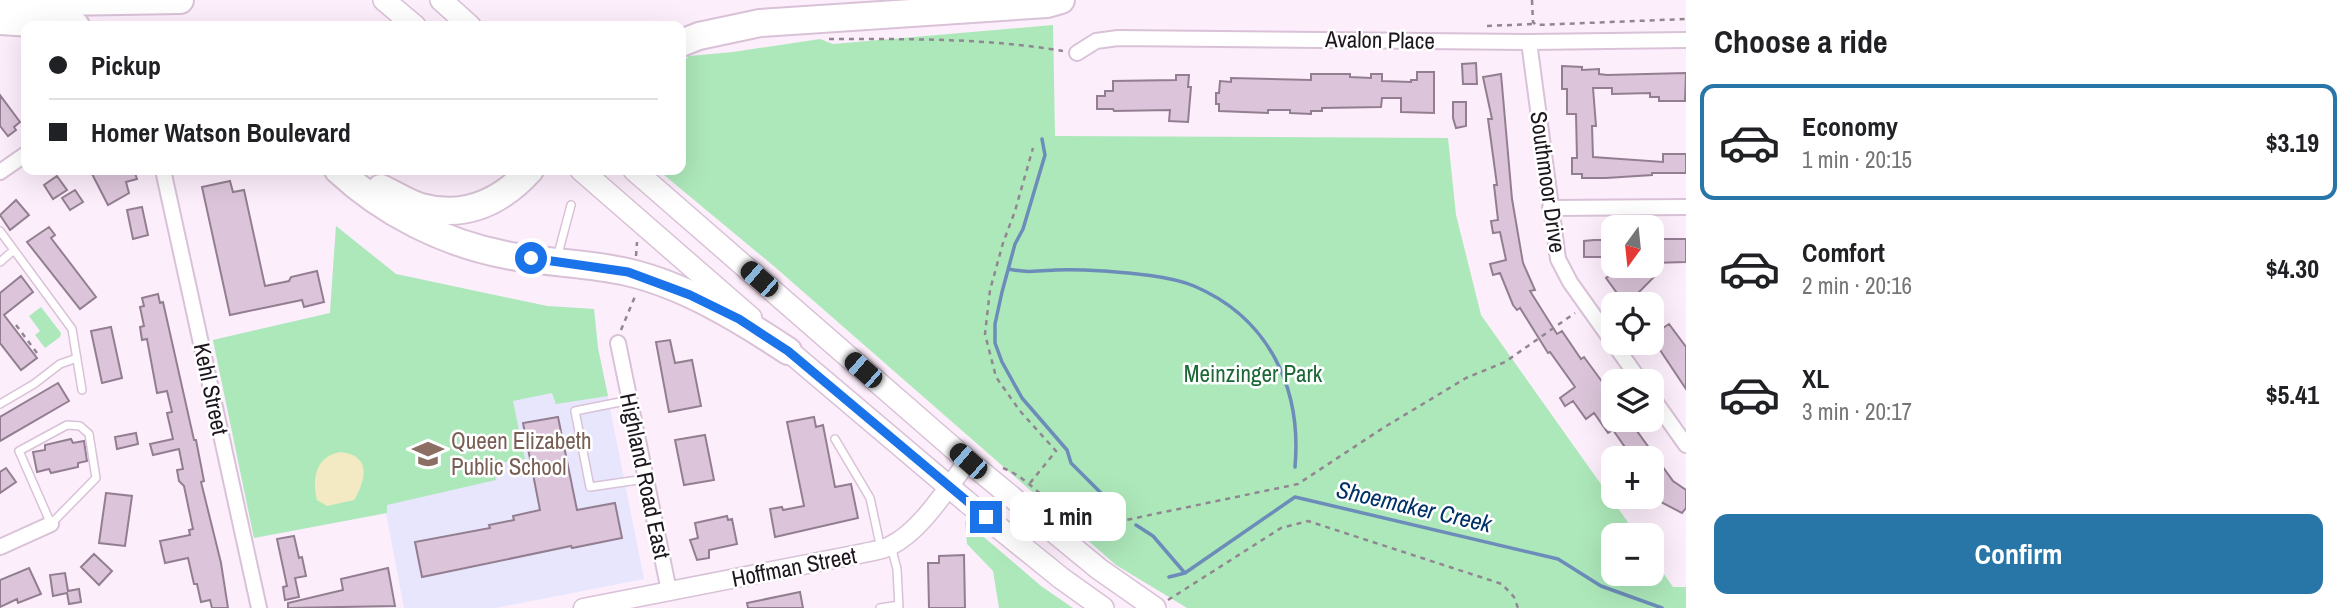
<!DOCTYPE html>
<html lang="en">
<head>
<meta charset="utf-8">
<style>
	:root { --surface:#fff; --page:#f6f6f6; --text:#202124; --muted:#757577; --line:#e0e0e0; --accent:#2876a8 }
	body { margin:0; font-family:"Archivo Narrow",sans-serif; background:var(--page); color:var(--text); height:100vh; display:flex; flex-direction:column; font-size:26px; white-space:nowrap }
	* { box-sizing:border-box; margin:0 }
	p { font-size:23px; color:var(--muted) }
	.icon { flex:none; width:38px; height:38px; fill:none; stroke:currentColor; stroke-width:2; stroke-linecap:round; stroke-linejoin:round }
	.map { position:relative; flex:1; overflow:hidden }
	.side { display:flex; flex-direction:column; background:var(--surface); width:665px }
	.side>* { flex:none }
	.guide { position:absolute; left:21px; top:21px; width:665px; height:154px; border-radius:14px; box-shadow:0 7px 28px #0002; display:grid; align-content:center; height:154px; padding:0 28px; background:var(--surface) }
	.needle { width:46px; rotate:195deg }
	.tools { position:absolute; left:1601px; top:215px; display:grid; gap:14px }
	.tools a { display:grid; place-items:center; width:63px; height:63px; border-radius:14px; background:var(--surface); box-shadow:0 7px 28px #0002; font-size:35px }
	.end { position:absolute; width:32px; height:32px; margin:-16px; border:9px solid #1a73e8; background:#fff; box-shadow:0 0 0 4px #fff }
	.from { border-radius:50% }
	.bubble { position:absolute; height:49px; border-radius:14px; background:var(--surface); box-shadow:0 7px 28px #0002; font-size:23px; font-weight:700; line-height:49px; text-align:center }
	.car { position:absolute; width:21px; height:42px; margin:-21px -10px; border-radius:9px; box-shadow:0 0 5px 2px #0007; background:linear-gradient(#222 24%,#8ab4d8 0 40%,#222 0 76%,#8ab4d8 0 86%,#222 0) }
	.guide b { display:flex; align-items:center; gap:24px; height:66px; font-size:26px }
	.guide b+b { border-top:2px solid var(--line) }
	.guide i { width:18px; height:18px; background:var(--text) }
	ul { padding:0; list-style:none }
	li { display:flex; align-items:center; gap:21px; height:116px; margin:0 14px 10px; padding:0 14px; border:4px solid transparent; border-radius:14px }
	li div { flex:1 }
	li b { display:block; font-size:26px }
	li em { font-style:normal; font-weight:700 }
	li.on { border-color:var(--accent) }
	li>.icon { width:63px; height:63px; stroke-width:1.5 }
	h2 { padding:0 28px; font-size:32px; line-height:84px }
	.action { display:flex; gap:14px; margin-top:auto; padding:14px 28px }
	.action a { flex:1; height:80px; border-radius:14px; background:var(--accent); color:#fff; font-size:28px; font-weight:700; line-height:80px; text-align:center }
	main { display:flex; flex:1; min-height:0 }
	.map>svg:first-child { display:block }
	.education { fill:#e8e6fc }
	.green { fill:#ade8ba }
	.sand { fill:#f3eac4 }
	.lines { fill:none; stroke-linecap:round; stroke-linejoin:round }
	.stream { stroke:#6c8cba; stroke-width:3.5 }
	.building { fill:#dcc5da; stroke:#937e91; stroke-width:2 }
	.service-casing { stroke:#d9c2d7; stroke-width:10 }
	.minor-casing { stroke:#d9c2d7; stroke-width:18 }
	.tertiary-casing { stroke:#d9c2d7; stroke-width:21 }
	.secondary-casing { stroke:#d9c2d7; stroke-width:24 }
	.motorway-casing { stroke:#d9c2d7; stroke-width:30 }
	.path { stroke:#918691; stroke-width:2.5; stroke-dasharray:5 5; stroke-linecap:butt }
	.service { stroke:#fff; stroke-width:7 }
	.minor { stroke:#fff; stroke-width:14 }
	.tertiary { stroke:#fff; stroke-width:18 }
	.secondary { stroke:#fff; stroke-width:21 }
	.motorway { stroke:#fff; stroke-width:26 }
	.route { stroke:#1a73e8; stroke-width:9 }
	.labels { text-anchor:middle; stroke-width:5; stroke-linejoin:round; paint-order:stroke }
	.street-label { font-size:23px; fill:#1e161e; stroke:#fff }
	.park-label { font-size:23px; fill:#1d6837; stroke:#fff }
	.education-label { font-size:23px; fill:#785e54; stroke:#fff; text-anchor:start }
	.water-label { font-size:24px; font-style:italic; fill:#003167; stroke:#fff }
</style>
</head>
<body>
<main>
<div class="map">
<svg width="1686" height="608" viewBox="0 0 1686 608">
	<rect width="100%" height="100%" fill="#fceefb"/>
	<path class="education" d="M336,226l60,48 151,32 47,3 4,39 46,231 -149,29h-91l-18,-95 -132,25 -41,-198 117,-27z"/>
	<path class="green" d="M1053,25l2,111 393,2 8,77 25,100 156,220 -23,1v38h38v-17l21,30h13v21h-499l-71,-43 -340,-297 -118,-98h23v-106l8,-8 44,-4 87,-13 13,5z
		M336,226l60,48 151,32 47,3 4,39 10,48 -52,8 -4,-11 -39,8 12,58 -32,5 3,16 -109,25v8l-133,25 -41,-198 117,-27z
		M41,307l20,26 -1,4 -15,11 -10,-13 5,-4 -11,-15z
		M965,521l76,65 32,22h-74l-6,-37 -26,-27z"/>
	<path class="sand" d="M340,452c32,3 26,28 14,48l-27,6 -10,-6c-5,-21 -2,-43 23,-48z"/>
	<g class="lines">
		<path class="stream" d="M1042,139l3,16 -22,74 -8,15 -13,48 -7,32v19l7,19 20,36 45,52 4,13 52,52
			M1009,269c17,4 30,2 47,1 16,-1 32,0 48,1 26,2 66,5 90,15 75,32 108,102 101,181
			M1136,525l17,11 31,36
			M1169,577l16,-4 110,-76 263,62 43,27 61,22"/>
	</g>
	<path class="building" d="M1476,63l1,21h-14l-1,-20z
		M1562,66l20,1v3l17,-1v5l8,1 79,-2 -1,28h-26v-4h-9v-4l-38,1v-6h-19l3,38h-4l1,31 70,5v-8h23v19h-34v2l-46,3h-24v-4h-10v-16h5l-1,-44h-9v-25h-5z
		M1417,72h17v41l-33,-1v-14h-19l-1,9 -59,1v3h-11v3l-21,-1v-3h-22v3l-49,-2v-7h-3v-11h3l1,-12 11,1v-4l80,2v-6h39v3l21,1v-4h11v7l29,1v-2h6z
		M1501,74l11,125 11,64 12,27 -5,1 27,43 5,-3 19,28 3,-2 30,41v22h15l44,61 13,9v18l-4,5 -25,-13 4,-5 -9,-12v-25h-36l11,-8 -14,-20 -5,3 -14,-20 -8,6 -13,-18 -8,5 -5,-8 15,-11 -25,-35 -2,1 -28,-45 -3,2 -4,-5 -13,-32 -7,2 -3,-11 16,-4 -6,-28 -7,1 -2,-12 7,-1 -4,-35h3l-9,-66h4l-9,-42z
		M1176,75h13l-1,12h3l-3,35 -19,-1 1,-11 -56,1 -1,-2h-16v-13h8v-5h8v-10l63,-1z
		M0,95l20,27 -6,5 2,3 -8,6 -8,-10z
		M1453,102h13v24l-10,2 -3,-10z
		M90,170h44l3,9 -11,3 3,11 -21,12z
		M57,176l10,14 -14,9 -9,-14z
		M230,181l3,11 11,-2 21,96 24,-5 2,-4 26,-6 7,31 -20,5 -2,-7 -72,15 -28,-128z
		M75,190l8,12 -13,8 -8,-12z
		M16,200l13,15 -19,15 -10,-15z
		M142,207l6,28 -15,4 -6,-29z
		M49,227l6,8 -4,3 45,59 -16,12 -53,-67z
		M1652,239h34v23l-34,1z
		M1594,240h20v17h-30v-16z
		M1623,266h4l5,7 11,-7h4l8,10 -17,17 8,11h-21l-19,-26z
		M21,276l12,16 -29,23 33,43 -16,12 -21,-27v-50z
		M158,294l2,9 3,-1 31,138h2l8,41 -3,1 20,81 7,45h-16l-2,-8 -9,2 -4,-18h-3l-6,-26 -23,5 -5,-22 30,-6 -1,-5 4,-1 -9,-43 -5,-5 -2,-11 6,-1 -4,-20 -26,6 -3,-11 23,-5 -6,-26 5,-1 -5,-21 -10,2 -10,-54 -5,1 -2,-13 4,-1 -4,-19 4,-1 -2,-8z
		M1652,313l11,15 6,-4 17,23v42l-34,-51z
		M111,327l11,51 -20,5 -11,-52z
		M670,340l5,23 17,-3 9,46 -32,6 -13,-70z
		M58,383l11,18 -69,40v-24z
		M558,417l19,93 38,-7 7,35 -50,10 -1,-2 -149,31 -7,-35 75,-14 -1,-3 25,-5 -1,-4 27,-6 -17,-87z
		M814,417l2,10 7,-2 12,62 16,-3 7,34 -83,19 -5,-28 12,-2 1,3 21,-4 -17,-84z
		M136,433l2,11 -21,5 -2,-12z
		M705,435l9,45 -30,5 -9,-45z
		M71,439l2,4 11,-2 3,20 -9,2v4l-27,6 -2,-4 -12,3 -4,-20 12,-2v-5z
		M6,468l10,14 -16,11v-21z
		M106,493l26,3 -7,50 -26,-3z
		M727,516l1,4 4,-1 5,25 -28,6v8l-12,2 -7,-20 8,-2 -3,-15z
		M294,536l5,22 3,-1 4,19 -11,2 4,19 -14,3 -2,-13 4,-1 -10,-47z
		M94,554l18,17 -13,14 -18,-18z
		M964,555l1,53h-36l-1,-45h11v-7z
		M29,568l12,26 -23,9 -1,-4 -17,8v-27z
		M388,568l7,38 -107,2v-5l55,-13 -2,-11z
		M65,573l3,18 11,-2 2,13 -12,2 -2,-11 -14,3 -3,-21z
		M800,592l3,16h-55l-1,-5z"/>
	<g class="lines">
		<defs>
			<path id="service" d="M0,231l72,98 10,61
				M557,258l14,-53
				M0,262l14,-12
				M630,400l-55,11 15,76 55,-8
				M0,404l34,-20 26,-20 17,-6
				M67,425l13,1 9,8 7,44 -45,46 -32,-73z
				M835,439l35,59 11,51
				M891,546l6,23 2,39
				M880,608l19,-3"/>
			<path id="minor" d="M1529,42l29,217 12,23 71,100
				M1077,53l19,-12 22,-3 411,4 157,-2
				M163,170l96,438
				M0,172l26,-18
				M1550,208l136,-1
				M618,343l51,248
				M1652,397l34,48
				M0,547l51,-23"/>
			<path id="tertiary" d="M583,608l281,-55c9,-2 18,-3 26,-7 31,-15 57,-58 78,-85"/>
			<path id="secondary" d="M384,0l31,26
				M441,0l29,26
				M581,170l170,148
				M634,170l334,291 131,108 56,39
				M778,342l189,160 94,76 42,30"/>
			<path id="motorway" d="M0,3l180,-3
				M0,21l76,5
				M681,43l18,-7 61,-13 287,-19 14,-4
				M338,170c46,43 106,73 168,85 40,8 82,8 121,17 57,13 113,47 161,79
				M381,188c13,6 27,15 40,19 44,12 80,-5 109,-37"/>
		</defs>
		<use href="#service" class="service-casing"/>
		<use href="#minor" class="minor-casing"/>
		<use href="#tertiary" class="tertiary-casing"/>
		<use href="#secondary" class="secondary-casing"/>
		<use href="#motorway" class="motorway-casing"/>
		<path class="path" d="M1532,0l1,22 3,3 150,-6
			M1487,26l46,-2
			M829,39c78,0 158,-1 234,12
			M636,256l1,-14
			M16,325l24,32
			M621,330l15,-36
			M1003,468c23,9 38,29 58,42 19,11 44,12 65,10l172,-36 85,-56 83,-50 39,-16 70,-49
			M1030,483l26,-32 -36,-40 -24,-34 -11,-43 5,-44 13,-47 12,-32 18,-63
			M1064,512l19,21
			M1168,600l113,-72 27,-7 194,63 12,13 4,11"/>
		<use href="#service" class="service"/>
		<use href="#minor" class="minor"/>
		<use href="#tertiary" class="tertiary"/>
		<use href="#secondary" class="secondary"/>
		<use href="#motorway" class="motorway"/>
	</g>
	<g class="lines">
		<path class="route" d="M531,258l97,14 62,23 49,24 49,32 198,166"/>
	</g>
	<defs>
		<symbol id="school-bare" viewBox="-9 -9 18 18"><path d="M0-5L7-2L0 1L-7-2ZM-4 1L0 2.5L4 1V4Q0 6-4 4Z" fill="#8d6e63" stroke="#fff" stroke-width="2.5" paint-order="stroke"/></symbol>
	</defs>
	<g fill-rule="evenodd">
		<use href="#school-bare" x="406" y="432" width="44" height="44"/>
	</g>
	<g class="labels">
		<g class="street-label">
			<text transform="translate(1380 40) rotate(1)" y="8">Avalon Place</text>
			<text transform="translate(1548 182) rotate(82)" y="8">Southmoor Drive</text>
			<text transform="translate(211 389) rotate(78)" y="8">Kehl Street</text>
			<text transform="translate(645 476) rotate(78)" y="8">Highland Road East</text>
			<text transform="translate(794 567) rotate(-11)" y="8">Hoffman Street</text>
		</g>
		<g class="park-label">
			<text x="1253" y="382">Meinzinger Park</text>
		</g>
		<g class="education-label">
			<text x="451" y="449">Queen Elizabeth<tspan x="451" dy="26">Public School</tspan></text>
		</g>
		<g class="water-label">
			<text transform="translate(1414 507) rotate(13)" y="8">Shoemaker Creek</text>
		</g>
	</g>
</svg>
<div class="tools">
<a><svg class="needle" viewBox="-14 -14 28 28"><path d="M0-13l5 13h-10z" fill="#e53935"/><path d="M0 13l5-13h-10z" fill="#757577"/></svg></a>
<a><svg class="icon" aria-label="locate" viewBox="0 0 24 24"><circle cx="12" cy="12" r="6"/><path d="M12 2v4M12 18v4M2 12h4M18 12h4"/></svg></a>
<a><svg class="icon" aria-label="layers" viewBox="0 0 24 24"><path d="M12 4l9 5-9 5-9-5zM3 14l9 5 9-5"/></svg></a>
<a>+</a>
<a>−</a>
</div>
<i class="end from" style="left:531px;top:258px"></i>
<i class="end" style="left:986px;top:517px"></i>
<div class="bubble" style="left:1010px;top:492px;width:116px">1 min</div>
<i class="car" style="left:759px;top:279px;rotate:311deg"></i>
<i class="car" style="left:863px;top:370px;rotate:311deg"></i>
<i class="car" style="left:968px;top:461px;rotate:311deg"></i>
<div class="guide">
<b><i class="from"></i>Pickup</b>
<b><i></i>Homer Watson Boulevard</b>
</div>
</div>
<section class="side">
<h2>Choose a ride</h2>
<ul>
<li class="on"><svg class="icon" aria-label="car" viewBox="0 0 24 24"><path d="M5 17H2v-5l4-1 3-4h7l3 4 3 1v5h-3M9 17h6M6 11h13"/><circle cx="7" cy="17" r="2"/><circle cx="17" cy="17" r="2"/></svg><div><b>Economy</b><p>1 min · 20:15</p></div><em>$3.19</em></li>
<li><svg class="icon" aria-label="car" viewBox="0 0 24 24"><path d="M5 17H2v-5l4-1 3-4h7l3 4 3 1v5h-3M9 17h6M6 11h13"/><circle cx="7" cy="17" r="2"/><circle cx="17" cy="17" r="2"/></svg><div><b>Comfort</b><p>2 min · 20:16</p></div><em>$4.30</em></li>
<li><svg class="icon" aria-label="car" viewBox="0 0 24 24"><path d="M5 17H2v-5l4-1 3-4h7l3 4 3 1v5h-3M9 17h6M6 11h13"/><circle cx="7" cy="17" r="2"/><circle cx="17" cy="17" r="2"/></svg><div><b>XL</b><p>3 min · 20:17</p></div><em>$5.41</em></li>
</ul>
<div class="action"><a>Confirm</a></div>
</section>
</main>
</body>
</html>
